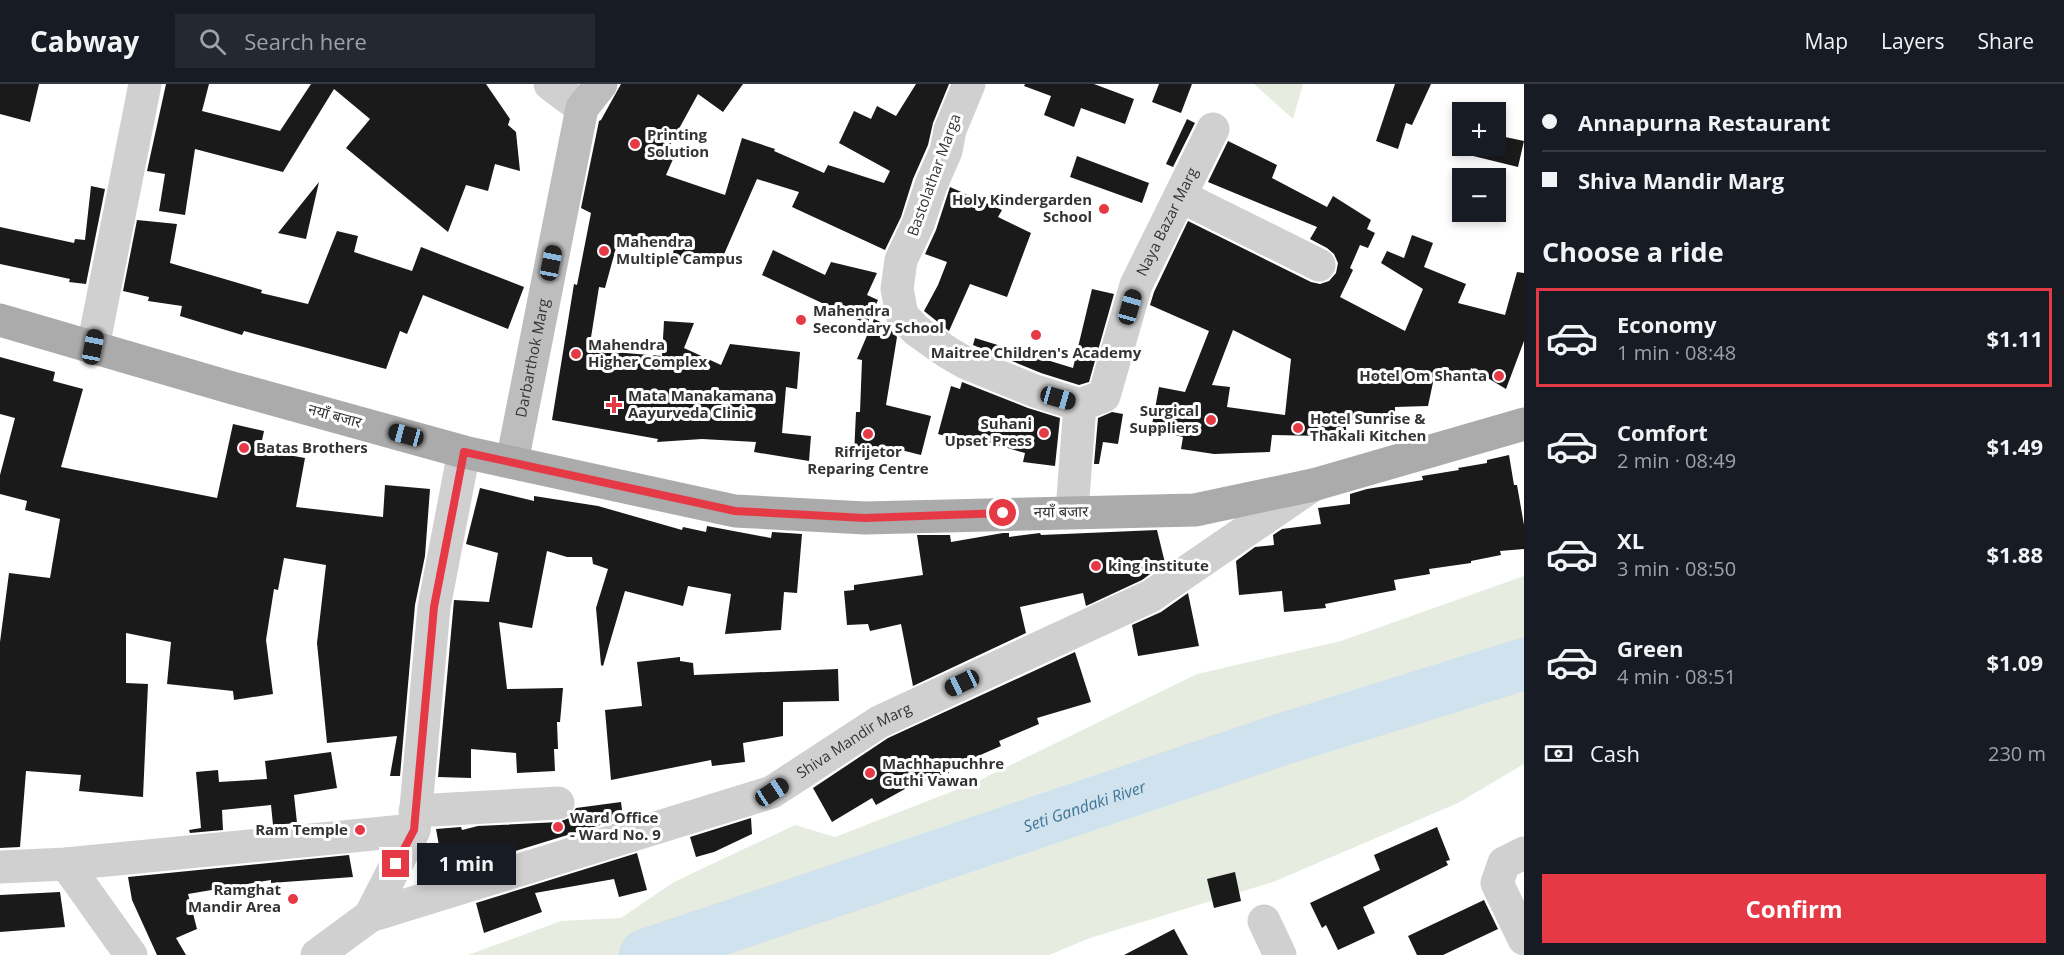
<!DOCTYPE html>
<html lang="en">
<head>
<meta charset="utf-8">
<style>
	:root { --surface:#171b24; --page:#242831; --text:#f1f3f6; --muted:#9ea1a6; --line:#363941; --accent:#e63946 }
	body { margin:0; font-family:"Open Sans","Noto Sans Devanagari",sans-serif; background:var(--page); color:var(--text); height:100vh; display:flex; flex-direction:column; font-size:22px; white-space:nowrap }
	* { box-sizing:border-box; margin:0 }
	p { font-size:20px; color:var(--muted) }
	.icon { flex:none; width:33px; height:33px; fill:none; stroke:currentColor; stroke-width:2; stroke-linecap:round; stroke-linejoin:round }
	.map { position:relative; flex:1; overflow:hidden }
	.sheet { display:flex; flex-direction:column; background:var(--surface); width:540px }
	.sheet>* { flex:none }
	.banner { display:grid; align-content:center; height:132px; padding:0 18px; background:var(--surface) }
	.controls { position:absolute; left:1452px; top:18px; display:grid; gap:12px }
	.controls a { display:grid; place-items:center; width:54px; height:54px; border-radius:0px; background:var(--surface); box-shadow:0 3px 9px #0003; font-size:30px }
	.end { position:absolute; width:27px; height:27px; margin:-14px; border:8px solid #e63946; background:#fff; box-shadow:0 0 0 3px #fff }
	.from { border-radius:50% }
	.bubble { position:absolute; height:42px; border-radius:0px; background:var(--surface); box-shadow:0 3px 9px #0003; font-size:20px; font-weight:700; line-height:42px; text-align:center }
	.car { position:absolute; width:18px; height:36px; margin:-18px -9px; border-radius:8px; box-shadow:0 0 4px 2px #0007; background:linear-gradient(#222 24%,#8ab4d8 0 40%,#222 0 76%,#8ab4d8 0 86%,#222 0) }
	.banner b { display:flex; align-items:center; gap:21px; height:57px; font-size:22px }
	.banner b+b { border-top:2px solid var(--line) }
	.banner i { width:15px; height:15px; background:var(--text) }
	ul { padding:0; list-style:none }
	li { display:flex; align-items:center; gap:18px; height:99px; margin:0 12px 9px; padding:0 6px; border:3px solid transparent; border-radius:0px }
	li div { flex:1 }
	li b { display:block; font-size:22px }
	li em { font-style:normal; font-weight:700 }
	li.current { border-color:var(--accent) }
	li>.icon { width:54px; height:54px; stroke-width:1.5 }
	h2 { padding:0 18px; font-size:27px; line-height:72px }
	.pay { display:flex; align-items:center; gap:15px; height:66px; padding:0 18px; font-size:22px }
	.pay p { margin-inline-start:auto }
	.cta { display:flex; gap:12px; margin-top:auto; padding:12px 18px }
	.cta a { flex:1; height:69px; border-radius:0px; background:var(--accent); color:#fff; font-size:24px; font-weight:700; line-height:69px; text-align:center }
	header { display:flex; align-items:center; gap:36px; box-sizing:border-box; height:84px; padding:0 30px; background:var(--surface); border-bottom:2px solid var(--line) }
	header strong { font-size:28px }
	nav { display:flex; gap:33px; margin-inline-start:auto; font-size:21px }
	.search { width:420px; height:54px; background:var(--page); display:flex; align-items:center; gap:15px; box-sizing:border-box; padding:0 21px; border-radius:0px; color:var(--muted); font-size:22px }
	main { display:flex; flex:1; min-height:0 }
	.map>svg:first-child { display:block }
	.green { fill:#e6ecdf }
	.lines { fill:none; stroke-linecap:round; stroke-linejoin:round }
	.river { stroke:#cfe2ee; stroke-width:52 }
	.building { fill:#1a1a1a; fill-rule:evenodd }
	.street { stroke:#d0d0d0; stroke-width:33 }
	.secondary { stroke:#bdbdbd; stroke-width:33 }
	.primary { stroke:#ababab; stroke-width:33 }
	.route { stroke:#e63946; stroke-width:8 }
	.poi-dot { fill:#e63946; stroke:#fff; stroke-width:2 }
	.labels { text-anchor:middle; stroke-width:6; stroke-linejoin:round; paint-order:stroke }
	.poi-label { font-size:15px; font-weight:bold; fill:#333; stroke:#fff; text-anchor:start }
	.street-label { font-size:15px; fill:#333; stroke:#fff }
	.water-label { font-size:16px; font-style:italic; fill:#3f7597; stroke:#fff }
</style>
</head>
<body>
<header>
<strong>Cabway</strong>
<div class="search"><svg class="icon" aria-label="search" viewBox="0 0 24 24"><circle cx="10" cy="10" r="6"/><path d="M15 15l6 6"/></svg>Search here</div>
<nav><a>Map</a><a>Layers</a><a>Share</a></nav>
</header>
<main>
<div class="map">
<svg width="1524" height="871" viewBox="0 0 1524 871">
	<rect width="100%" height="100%" fill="#fff"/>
	<path class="green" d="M1254,0h49l-10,35z
		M1524,492v188l-66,39 -185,79 -183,56 -41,17h-581l93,-34 60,-3 53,-36 121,-57 40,12 139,-54 223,-109 144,-33z"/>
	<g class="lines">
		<path class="river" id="s1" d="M645,871l638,-216 241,-75"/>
	</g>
	<path class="building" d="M0,0h39l-9,38 -30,-8z
		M166,0h43l-7,27 78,20 31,-47h175l24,35 -2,6 8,7 4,39 -25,-7 -7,27 -22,-6 -18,47 -102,-84 24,-29 -36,-30 -51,83 -88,-23 -10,66 -26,-4 6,-37 -18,-3z
		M621,0h122l-20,28 -25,-18 -29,53 8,3 -11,25 59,20 17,-57 33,11 -1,2 50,22 4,-8 56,18 6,-12 -51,-28 15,-32 17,8 6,-13 19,10 20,-32h33l-16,39 -5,22 -15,34 -12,38 -16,33 -93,-43 7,-15 -42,-13 -39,89 -46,-11 2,-8 -55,-12 -14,51 -6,-1 -10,63 73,6 2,-35 30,2 -10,25 37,17 9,-21 70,8 -3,37 -11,-2 -4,46 29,3 -2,25 -55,-9 2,-10 -54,-3 -45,3 1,-3 -106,-19 22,-136 3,1 14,-72 -10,-5 18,-87 2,-1z
		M1025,0h69l40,15 -9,25 -44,-16 -7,19 -30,-12 7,-19 -27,-10z
		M1159,0h33l-11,29 -29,-11z
		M1395,0h36l-19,41 -6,-2 -8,26 -22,-8z
		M1187,35l8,4 -22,44 -7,-3z
		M1496,51l28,6 -6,26 -57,-14 2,-7h33z
		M1228,57l49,24 -5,13 55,29 6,-11 38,24 -4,9 8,4 -7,15 -8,-3 -10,23 3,2 -13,27 65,34 18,-42 -42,-26 6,-12 17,7 8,-23 21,8 -9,24 42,17 -8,19 47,12 12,-43 7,1v68l-18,48 -35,-21 -4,14 -32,-9 -7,33 -33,1v12l-49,1v12l-20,-1 -1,5 -53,-1 -2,17 -56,2 -33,-5 2,-12 -32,-7 8,-43 26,5 24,-61 -59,-26 4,-13 34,-71 123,61 9,2 9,-3 7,-8 2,-10 -4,-9 -7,-6 -17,-9 7,-12 -109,-45zM1233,246l58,29 -6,56 -58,-8 3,-20 -18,-2z
		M1077,72l72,27 -7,20 -72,-26z
		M319,98l-13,57 -28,-6z
		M91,102l14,3 -19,95 -17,-2 1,-3 -70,-15v-37l74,16 1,-4 10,1z
		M950,103l52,23 -4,7 33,16 -24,64 -37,-13 -21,47 -25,-20 14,-26 9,-23 -22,-8 11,-24z
		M137,136l40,4 -7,39 92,27 -1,3 47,11 29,-73 21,5 -4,16 58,19 9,-24 103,40 -16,42 -85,-34 -16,39 -7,-3 -14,38 -142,-38 -2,4 -62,-19 2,-10 -34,-5 1,-4 -26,-6z
		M773,166l52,25 6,-13 46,11 -10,22 11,5 -11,24 -105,-49z
		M1092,205l22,5 -25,88 -10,3 -38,-12 -68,-28 2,-7 98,30z
		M874,235l13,6 10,12 -11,68 45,11 -10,39 -40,-10v11l-27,-1 2,-43h4l2,-52 -5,-1z
		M0,273l55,15 -2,9 30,8 -22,78 156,31 16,-74 31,7 -4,19 45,8 -9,49 87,10 2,-32 45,4 -5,67 -10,49 -15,171h-10l7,-40 -70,7 -10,-100 9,-78 -42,-7 -6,32 -4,-1 -8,51 7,54 -39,6 -1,-9 -66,-7 4,-42 -45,-9v50l22,1 -5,113 -64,-6 2,-16 -55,-4 -6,76 -20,1v-206l9,-69 41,5 10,-59 -35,-9 2,-9 -27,-7v-19l15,-57 -15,-4z
		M962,298l66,26 32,10 -5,48 -32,-4 2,-9 -56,-16 -1,5 -30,-8 13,-48 9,3z
		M1112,328l11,2 -5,30 -15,-2 -4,22h-5l4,-46z
		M1509,371l5,30h3l7,40v24l-24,2 1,4 -30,6v2l-42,6 1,5 -36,6 2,10 -71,14 1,4 -42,4 -2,-21 -43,4 -3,-34 19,-14 19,-2 -1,-10 9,-6 39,-5 -3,-16 32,-4v-10l17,-5 56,-9 -1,-4 37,-6 -1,-2 29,-5v-3z
		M480,404l54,13v-5l64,10 84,24 1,-3 23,5 1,-6 64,12 1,-6 30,2 -5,59 -13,-1 -3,38 -56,4 6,-40 -43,-8 -5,20 -58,-15 -22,75 -2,-1 -5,-57 12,-39 -15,-5 -1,-7h-25l-20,-6 -15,77 -33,-6 8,67 56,-1 -3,34h-3l1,27h-4l1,22 -38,2 -1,-20 -45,-4v29l-33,-1 16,-177 35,2 9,-49 -32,-9z
		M1157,446l8,33 -23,17 -56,26 -3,-13 -63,14 6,26 -113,53 -12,-62 -31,7 -2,-7 -21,1 -3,-34 10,-1v-5l69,-10 -6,-40h33l1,7 52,-9h6v4l31,-4 1,2z
		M1188,509l11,53 -61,10 -6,-31 29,-13z
		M1075,568l16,50 -54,16 2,6 -40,17 2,5 -23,10 -32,10 3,7 -35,11 -38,21 -4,-7 -40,24 -19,-34 75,-50z
		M680,573v4l13,2 1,12 144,-6 1,32 -56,1v34l-40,7 2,19 -33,4 -1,-6 -100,20 -6,-70 37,-4 -5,-44z
		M331,668l6,36 -43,7 3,28 -24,2 -2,-20 -49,5 1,20 -33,3 -1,-3 12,-2 -5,-56 22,-2 1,12 48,-3 -2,-18z
		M621,718l2,16 -179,55 -8,-44 25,-2 1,3 16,-4 81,-4 10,-4 7,-10z
		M751,734l1,16 -38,18 -18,5 -6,-20z
		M1437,743l13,33 -4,1 2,4 -85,42 12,26 -37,17 -12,-25 -4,3 -12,-25 70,-33 -6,-15z
		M637,769l10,37 -28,7 -5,-18 -79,14 7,19 -58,21 -8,-30z
		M349,771l4,22 -82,6v-3l-83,14 9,35 -21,9 10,17h-29l-25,-55 -4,-23z
		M1235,788l6,29 -27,7 -7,-29z
		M60,808l5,35 -65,5v-37z
		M1484,816l14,29 -55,26h-26l-9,-19z
		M1174,845l14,26h-64z"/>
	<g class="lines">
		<g class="street">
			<path d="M550,0l32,24"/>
			<path d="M969,0l-19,46 -4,21 -15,34 -13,39 -17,36 -4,29 5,26 14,15 31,22 19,11 69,28 45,14"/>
			<path d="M1180,112l139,69"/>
			<path d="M93,263l52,-263"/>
			<path id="s2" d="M464,368l-30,155 -20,223 -44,86 402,-124 107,-70 272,-126 162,-111"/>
			<path id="s3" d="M1072,427l8,-106 24,-9 32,-111 77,-156"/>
			<path d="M415,727l143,-8"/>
			<path d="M1524,769l-20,10 -7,20 27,56"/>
			<path d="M66,780l65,91"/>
			<path d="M0,783l66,-3 348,-34"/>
			<path d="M1264,837l16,34"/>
			<path d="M317,871l53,-39"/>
		</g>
		<path class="secondary" id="s4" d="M512,378l70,-354 19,-24"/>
		<path class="primary" d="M0,236l229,67 235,65 271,59 130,7 330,-8 118,-25 211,-61"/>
	</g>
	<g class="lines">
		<path class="route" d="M396,780l18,-34 20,-223 30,-155 271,59 130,7 138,-5"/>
	</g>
	<g class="poi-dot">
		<circle cx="635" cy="60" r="6"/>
		<circle cx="1104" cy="125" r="6"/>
		<circle cx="604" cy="167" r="6"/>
		<circle cx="801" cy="236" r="6"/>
		<circle cx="1036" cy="251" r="6"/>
		<circle cx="576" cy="270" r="6"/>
		<circle cx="1499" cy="292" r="6"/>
		<path d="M611 312h6v6h6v6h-6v6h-6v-6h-6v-6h6z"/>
		<circle cx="1211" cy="336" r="6"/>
		<circle cx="1298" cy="344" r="6"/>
		<circle cx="1044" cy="349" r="6"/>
		<circle cx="868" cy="350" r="6"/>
		<circle cx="244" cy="364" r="6"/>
		<circle cx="1096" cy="482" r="6"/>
		<circle cx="870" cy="689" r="6"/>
		<circle cx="558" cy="743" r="6"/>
		<circle cx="360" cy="746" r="6"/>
		<circle cx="293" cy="815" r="6"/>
	</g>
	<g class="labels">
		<g class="poi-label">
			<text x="647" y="56">Printing<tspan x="647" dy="17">Solution</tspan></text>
			<text x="1092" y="121" text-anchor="end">Holy Kindergarden<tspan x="1092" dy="17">School</tspan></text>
			<text x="616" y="163">Mahendra<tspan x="616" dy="17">Multiple Campus</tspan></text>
			<text x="813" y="232">Mahendra<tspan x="813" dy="17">Secondary School</tspan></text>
			<text x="588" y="266">Mahendra<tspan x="588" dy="17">Higher Complex</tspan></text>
			<text x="1036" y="274" text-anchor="middle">Maitree Children's Academy</text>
			<text x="1487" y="297" text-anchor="end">Hotel Om Shanta</text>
			<text x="628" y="317">Mata Manakamana<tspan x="628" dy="17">Aayurveda Clinic</tspan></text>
			<text x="1199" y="332" text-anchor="end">Surgical<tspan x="1199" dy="17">Suppliers</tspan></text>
			<text x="1310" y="340">Hotel Sunrise &amp;<tspan x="1310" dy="17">Thakali Kitchen</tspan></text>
			<text x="1032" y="345" text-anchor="end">Suhani<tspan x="1032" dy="17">Upset Press</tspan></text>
			<text x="256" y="369">Batas Brothers</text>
			<text x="868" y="373" text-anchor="middle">Rifrijetor<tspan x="868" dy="17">Reparing Centre</tspan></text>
			<text x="1108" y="487">king institute</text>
			<text x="882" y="685">Machhapuchhre<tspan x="882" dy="17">Guthi Vawan</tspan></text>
			<text x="570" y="739">Ward Office<tspan x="570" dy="17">- Ward No. 9</tspan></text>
			<text x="348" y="751" text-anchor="end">Ram Temple</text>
			<text x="281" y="811" text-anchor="end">Ramghat<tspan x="281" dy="17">Mandir Area</tspan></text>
		</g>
		<g class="street-label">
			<text transform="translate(934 91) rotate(-70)" y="5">Bastolathar Marga</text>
			<text dy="5" stroke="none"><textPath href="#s3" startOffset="318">Naya Bazar Marg</textPath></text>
			<text dy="5" stroke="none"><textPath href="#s4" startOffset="106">Darbarthok Marg</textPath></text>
			<text transform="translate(335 332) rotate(15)" y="5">नयाँ बजार</text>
			<text transform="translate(1061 428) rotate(-1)" y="5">नयाँ बजार</text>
			<text dy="5" stroke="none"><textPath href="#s2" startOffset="996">Shiva Mandir Marg</textPath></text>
		</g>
		<g class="water-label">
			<text dy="6" stroke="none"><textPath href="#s1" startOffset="464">Seti Gandaki River</textPath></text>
		</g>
	</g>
</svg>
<div class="controls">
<a>+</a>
<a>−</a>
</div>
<i class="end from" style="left:1003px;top:429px"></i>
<i class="end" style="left:396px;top:780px"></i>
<div class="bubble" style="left:417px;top:759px;width:99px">1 min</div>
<i class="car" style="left:551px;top:179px;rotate:11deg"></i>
<i class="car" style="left:1130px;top:223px;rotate:16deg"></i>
<i class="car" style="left:93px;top:263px;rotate:11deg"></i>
<i class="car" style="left:1058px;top:314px;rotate:106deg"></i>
<i class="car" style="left:406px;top:351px;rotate:285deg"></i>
<i class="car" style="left:962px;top:599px;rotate:245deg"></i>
<i class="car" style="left:772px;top:708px;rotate:57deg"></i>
</div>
<section class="sheet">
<div class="banner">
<b><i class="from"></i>Annapurna Restaurant</b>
<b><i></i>Shiva Mandir Marg</b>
</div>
<h2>Choose a ride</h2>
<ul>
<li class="current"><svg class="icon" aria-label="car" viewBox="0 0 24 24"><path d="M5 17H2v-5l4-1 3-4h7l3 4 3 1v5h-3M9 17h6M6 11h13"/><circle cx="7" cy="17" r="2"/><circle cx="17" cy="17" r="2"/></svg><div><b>Economy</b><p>1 min · 08:48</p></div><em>$1.11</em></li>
<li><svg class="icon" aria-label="car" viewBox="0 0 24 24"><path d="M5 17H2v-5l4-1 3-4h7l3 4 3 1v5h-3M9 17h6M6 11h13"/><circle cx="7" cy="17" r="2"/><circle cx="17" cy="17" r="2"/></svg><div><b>Comfort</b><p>2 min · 08:49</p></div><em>$1.49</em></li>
<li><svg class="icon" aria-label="car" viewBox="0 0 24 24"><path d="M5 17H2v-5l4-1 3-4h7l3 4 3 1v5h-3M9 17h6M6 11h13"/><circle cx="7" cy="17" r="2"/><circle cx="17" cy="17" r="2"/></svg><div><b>XL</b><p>3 min · 08:50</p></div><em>$1.88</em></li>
<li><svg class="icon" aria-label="car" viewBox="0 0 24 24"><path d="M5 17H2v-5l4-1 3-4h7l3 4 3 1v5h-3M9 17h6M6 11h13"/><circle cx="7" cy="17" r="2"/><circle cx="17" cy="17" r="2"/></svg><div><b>Green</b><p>4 min · 08:51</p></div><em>$1.09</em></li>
</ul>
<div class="pay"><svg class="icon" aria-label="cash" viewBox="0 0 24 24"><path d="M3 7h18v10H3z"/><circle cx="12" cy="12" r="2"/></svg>Cash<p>230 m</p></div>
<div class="cta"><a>Confirm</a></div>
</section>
</main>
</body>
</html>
